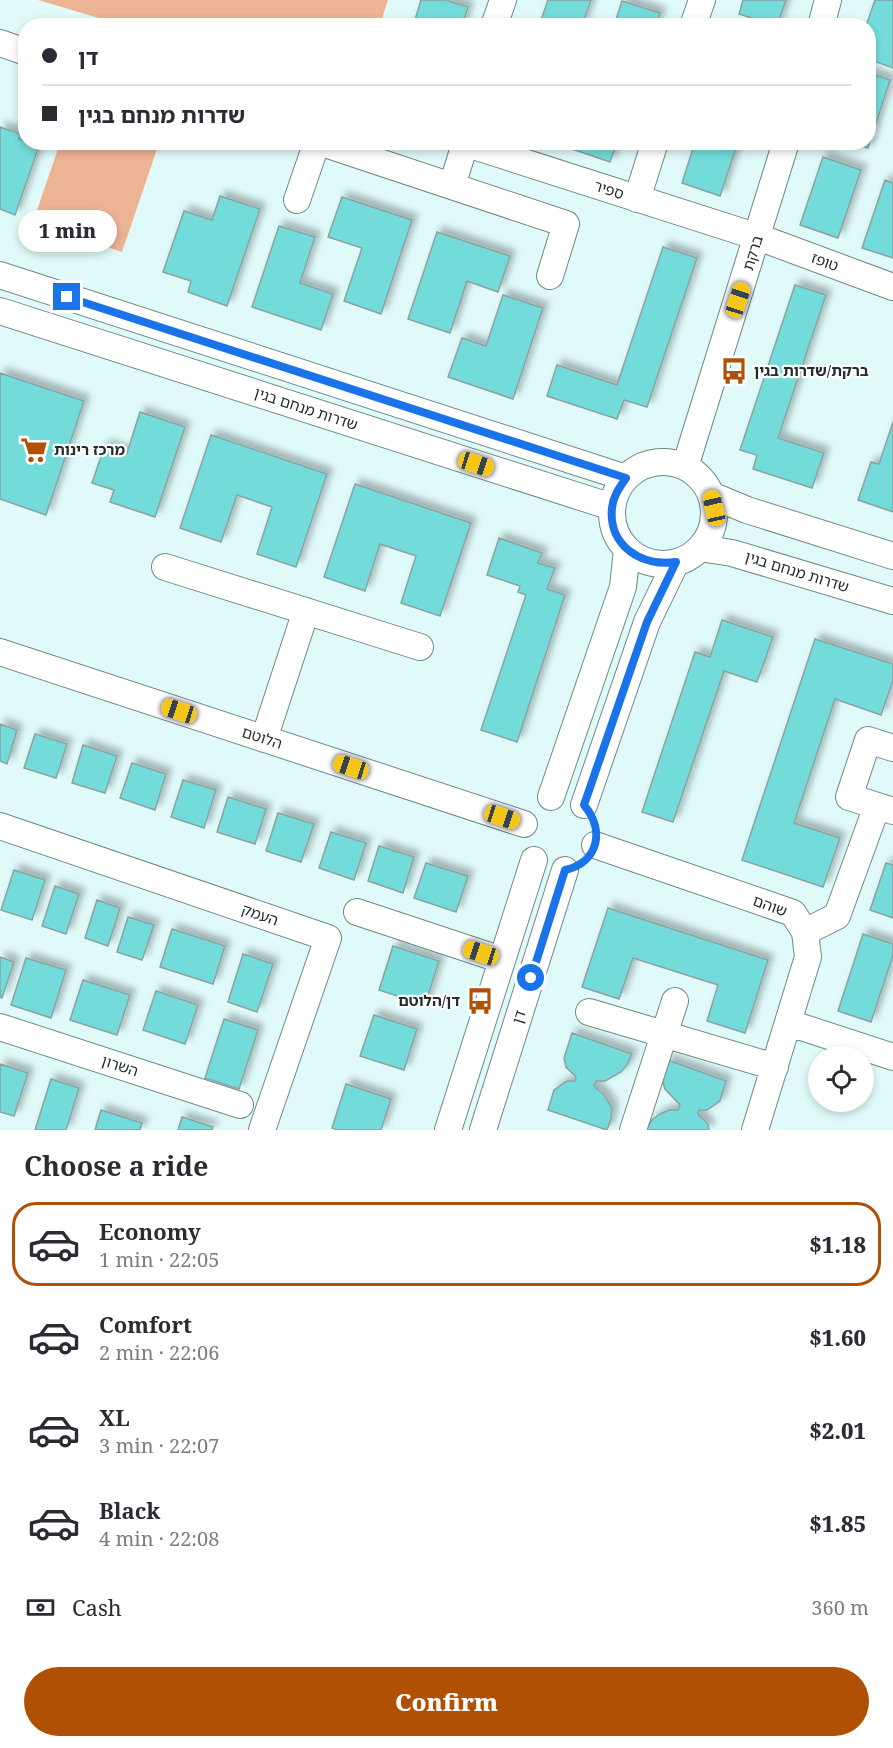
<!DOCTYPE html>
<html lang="en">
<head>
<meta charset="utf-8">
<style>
	:root { --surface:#fff; --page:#f7f7f7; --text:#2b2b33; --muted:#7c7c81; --line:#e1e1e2; --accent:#b05005 }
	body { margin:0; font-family:"Noto Serif","Noto Sans Hebrew",serif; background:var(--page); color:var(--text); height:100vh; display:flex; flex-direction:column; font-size:22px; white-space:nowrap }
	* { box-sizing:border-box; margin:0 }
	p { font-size:20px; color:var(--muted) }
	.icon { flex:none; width:33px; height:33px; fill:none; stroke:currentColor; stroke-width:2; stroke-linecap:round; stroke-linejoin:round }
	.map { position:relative; height:1130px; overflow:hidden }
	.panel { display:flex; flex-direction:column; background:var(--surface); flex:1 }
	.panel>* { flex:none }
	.guide { position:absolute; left:18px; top:18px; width:858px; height:132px; border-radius:24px; box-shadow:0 3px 9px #0003; display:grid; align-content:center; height:132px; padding:0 24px; background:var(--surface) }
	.fabs { position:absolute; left:808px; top:1046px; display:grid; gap:12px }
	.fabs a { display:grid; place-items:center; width:66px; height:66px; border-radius:50%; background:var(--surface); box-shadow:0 3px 9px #0003; font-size:30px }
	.end { position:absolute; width:27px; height:27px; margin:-14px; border:8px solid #1a73e8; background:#fff; box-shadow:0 0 0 3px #fff }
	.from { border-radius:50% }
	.bubble { position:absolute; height:42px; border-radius:21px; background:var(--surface); box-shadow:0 3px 9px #0003; font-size:20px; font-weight:800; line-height:42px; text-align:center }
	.car { position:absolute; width:18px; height:36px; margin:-18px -9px; border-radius:8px; box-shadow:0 0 4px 2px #0007; background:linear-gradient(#f5c518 24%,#345 0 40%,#f5c518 0 76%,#345 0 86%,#f5c518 0) }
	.guide b { display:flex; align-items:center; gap:21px; height:57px; font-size:22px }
	.guide b+b { border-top:2px solid var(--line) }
	.guide i { width:15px; height:15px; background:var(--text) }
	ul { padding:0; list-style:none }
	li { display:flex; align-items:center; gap:18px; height:84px; margin:0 12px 9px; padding:0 12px; border:3px solid transparent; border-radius:24px }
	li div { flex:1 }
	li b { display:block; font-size:22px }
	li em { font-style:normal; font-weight:800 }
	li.current { border-color:var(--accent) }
	li>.icon { width:54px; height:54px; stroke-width:1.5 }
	h2 { padding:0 24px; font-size:27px; line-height:72px }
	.pay { display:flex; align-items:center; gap:15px; height:66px; padding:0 24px; font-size:22px }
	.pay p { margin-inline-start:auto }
	.primary-button { display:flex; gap:12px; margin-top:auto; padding:12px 24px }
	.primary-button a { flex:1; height:69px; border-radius:36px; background:var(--accent); color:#fff; font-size:24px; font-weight:800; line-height:69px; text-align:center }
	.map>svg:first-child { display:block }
	.green { fill:#edb395 }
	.building { fill:#73dcdb; stroke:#8aa3a2; stroke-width:1.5; filter:url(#shadow) }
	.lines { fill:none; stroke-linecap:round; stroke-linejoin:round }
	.minor-casing { stroke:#708887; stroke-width:28 }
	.minor { stroke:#fff; stroke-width:26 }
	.route { stroke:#1a73e8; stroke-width:8 }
	.labels { text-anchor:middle; stroke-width:4.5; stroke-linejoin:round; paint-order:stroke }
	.street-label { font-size:15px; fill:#232d2d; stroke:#fff }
	.poi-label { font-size:15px; font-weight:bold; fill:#232d2d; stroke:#fff; text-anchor:start }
</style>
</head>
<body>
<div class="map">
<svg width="893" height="1130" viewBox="0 0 893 1130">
	<defs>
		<filter id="shadow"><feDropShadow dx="5.5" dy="-5.5" stdDeviation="3" flood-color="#0004"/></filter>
	</defs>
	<rect width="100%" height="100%" fill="#e0fafa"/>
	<path class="green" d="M38,0h350l-8,25 -169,1 -11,-4 -1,4h-98l1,-7z
		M60,143h99l-37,109 -89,-30z"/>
	<path class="building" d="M421,0h25l22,7 -6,19h-49z
		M548,0h43l-9,26h-43z
		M743,0h43l-9,26 -38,-12z
		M875,0h18v68l-25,-9v-33h-2z
		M622,1l38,12 -4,13h-42z
		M868,73l22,7 -22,68 -18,-6h18z
		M0,127l20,7 -1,5 20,7 -24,69 -15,-6z
		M574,142h43l-7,20 -38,-13z
		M695,142h43l-18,54 -38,-13z
		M823,157l38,13 -23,68 -38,-13z
		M885,180l8,3v75l-31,-10z
		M220,196l40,13 -33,97 -39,-14 3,-11 -28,-9 21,-61 28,9z
		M342,197l70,23 -31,94 -37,-13 18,-53 -34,-11z
		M279,226l36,11 -15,46 33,11 -12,36 -69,-23z
		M437,232l73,24 -12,36 -31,-11 -17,52 -42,-14z
		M663,247l34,11 -50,149 -23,-7 -7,19 -70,-23 10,-31 60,20z
		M795,285l31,10 -48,143 46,15 -12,35 -59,-19 4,-14 -17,-5z
		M503,295l40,13 -30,91 -65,-22 14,-39 24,8z
		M0,373l84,28 -38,114 -46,-16z
		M140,412l45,15 -30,90 -45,-15 4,-12 -22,-7 13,-38 22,8z
		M893,422v90l-35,-12 13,-38 8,2z
		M211,435l116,39 -31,93 -39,-13 15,-47 -35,-12 -16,47 -41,-14z
		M355,484l116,39 -31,93 -39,-13 15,-47 -36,-12 -15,47 -41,-14z
		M499,538l43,15 -4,10 17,5 -8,21 18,6 -48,147 -36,-12 45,-135 -8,-3 2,-6 -33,-11z
		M722,620l51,17 -16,45 -33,-11 -51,151 -31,-10 53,-160 15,5z
		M815,639l78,25v16l-12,35 -46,-16 -41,124 46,15 -17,49 -81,-27z
		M0,724l17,6 -10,34 -7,-3z
		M35,734l32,10 -11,34 -32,-10z
		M83,745l34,11 -12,37 -33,-10z
		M132,763l34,11 -11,36 -35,-12z
		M183,780l33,10 -12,38 -33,-11z
		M228,797l38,12 -11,35 -38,-12z
		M278,813l36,11 -13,38 -35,-11z
		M331,832l35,11 -12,37 -35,-12z
		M379,846l35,11 -11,36 -35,-12z
		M426,863l42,13 -12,36 -42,-14z
		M886,863l7,2v53l-23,-8z
		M14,870l31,10 -13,40 -31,-10z
		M55,886l24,8 -13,40 -24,-8z
		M97,900l23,8 -12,38 -23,-8z
		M608,908l160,52 -23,73 -38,-12 11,-36 -85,-27 -14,41 -37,-12z
		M128,917l26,8 -12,35 -25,-8z
		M172,929l53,17 -12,38 -53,-17z
		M863,934l30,10v11l-22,67 -33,-11z
		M393,946l46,15 -14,44 -46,-15z
		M243,954l30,10 -16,48 -29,-10z
		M0,957l14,5 -12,36 -2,-1z
		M26,958l40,12 -15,48 -40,-13z
		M83,980l47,15 -13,40 -47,-15z
		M156,991l42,14 -13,39 -42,-14z
		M374,1015l43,14 -13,41 -44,-14z
		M224,1019l34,11 -19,59 -34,-11z
		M572,1033l60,21 -5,11 -6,7 -16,9h-9l-2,5 10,9 8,13 -1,11 -4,11 -59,-20 6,-20 13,-9h8l1,-4 -10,-10 -2,-9z
		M668,1060l58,21 -6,20 -13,9h-8l-1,4 10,10 1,6h-64l8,-11 7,-5 9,-4h9l2,-5 -15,-16 -2,-6v-11z
		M0,1064l28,9 -14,43 -14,-4z
		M51,1079l28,9 -13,42h-31z
		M346,1084l45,15 -10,31h-43l-6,-2z
		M101,1110l41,13 -2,7h-45z
		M182,1117l31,10 -1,3h-34z"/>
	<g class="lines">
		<defs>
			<path id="minor" d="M494,26l9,-26
				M693,26l9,-26
				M821,26l7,-26
				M0,43l26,9
				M319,142l247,82 -16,52
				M461,142l297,95 135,50
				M452,186l13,-42
				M637,199l18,-57
				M297,200l20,-58
				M0,275l626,203
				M0,311l612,196
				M612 513a51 51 0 1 1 102 0a51 51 0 1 1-102 0Z
				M685,467l101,-325
				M711,495l36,15 146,46
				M700,548l32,5 161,48
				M165,567l255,80
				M0,652l524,172
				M264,739l42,-128
				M551,797l72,-210 4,-38
				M584,805l63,-183 29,-60
				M893,811l-44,-14 19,-57 25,8
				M0,826l328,112 -66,192
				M595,845l198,68 12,19 3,25 -53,173
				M357,912l145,48
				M805,932l32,-16 40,-110
				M589,1012l186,55
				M789,1023l104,34
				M0,1027l240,78
				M448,1130l86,-270
				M483,1130l82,-260
				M633,1130l42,-129"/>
		</defs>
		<use href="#minor" class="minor-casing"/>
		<use href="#minor" class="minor"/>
	</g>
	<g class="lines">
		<path class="route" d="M67,297l559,181c-6,9 -13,18 -14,30 -4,38 30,59 64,54l-29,60 -63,183c21,25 15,57 -19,65l-34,108"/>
	</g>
	<defs>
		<symbol id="bus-bare" viewBox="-9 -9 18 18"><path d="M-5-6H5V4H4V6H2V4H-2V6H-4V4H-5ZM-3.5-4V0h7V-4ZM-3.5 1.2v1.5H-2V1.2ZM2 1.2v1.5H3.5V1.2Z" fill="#b05005" stroke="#fff" stroke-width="2.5" paint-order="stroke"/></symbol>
		<symbol id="supermarket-bare" viewBox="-9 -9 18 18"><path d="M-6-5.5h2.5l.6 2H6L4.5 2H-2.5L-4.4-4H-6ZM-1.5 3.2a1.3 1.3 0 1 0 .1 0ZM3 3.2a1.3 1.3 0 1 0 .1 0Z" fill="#b05005" stroke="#fff" stroke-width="2.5" paint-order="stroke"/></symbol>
	</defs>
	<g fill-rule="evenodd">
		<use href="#bus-bare" x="715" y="352" width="38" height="38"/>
		<use href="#supermarket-bare" x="15" y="431" width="38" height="38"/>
		<use href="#bus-bare" x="461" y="982" width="38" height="38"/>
	</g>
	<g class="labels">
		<g class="street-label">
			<text transform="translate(609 190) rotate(18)" y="5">ספיר</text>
			<text transform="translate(753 253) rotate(-73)" y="5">ברקת</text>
			<text transform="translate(825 262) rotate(20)" y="5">טופז</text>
			<text transform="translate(306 409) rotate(18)" y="5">שדרות מנחם בגין</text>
			<text transform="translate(797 572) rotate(17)" y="5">שדרות מנחם בגין</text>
			<text transform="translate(262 738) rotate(18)" y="5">הלוטם</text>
			<text transform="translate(770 906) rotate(20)" y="5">שוהם</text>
			<text transform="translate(260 915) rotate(19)" y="5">העמק</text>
			<text transform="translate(519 1017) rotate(-72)" y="5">דן</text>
			<text transform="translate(120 1066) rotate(18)" y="5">השרון</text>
		</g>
		<g class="poi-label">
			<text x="754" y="376">ברקת/שדרות בגין</text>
			<text x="54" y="455">מרכז רינות</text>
			<text x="460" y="1006" text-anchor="end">דן/הלוטם</text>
		</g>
	</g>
</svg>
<div class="fabs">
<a><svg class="icon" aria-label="locate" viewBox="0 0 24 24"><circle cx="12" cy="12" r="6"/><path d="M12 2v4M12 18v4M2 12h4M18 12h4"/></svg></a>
</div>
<i class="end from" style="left:531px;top:978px"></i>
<i class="end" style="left:67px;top:297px"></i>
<div class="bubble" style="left:18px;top:210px;width:99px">1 min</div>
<i class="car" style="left:738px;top:300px;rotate:18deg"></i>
<i class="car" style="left:476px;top:464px;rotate:108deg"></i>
<i class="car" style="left:714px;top:508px;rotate:347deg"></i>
<i class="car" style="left:179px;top:711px;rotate:288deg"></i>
<i class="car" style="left:351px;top:767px;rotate:288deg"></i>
<i class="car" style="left:502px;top:817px;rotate:108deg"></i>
<i class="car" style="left:481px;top:953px;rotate:288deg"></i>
<div class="guide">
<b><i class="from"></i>דן</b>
<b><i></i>שדרות מנחם בגין</b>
</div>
</div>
<section class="panel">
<h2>Choose a ride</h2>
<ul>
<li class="current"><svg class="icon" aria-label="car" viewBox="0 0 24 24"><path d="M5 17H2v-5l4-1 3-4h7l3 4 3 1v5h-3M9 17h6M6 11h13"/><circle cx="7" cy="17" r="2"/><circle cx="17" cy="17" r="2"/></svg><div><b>Economy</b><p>1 min · 22:05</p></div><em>$1.18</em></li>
<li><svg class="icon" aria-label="car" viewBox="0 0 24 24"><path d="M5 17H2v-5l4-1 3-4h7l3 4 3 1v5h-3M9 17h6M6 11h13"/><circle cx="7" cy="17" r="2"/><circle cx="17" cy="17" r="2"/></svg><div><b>Comfort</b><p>2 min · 22:06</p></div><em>$1.60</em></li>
<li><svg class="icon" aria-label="car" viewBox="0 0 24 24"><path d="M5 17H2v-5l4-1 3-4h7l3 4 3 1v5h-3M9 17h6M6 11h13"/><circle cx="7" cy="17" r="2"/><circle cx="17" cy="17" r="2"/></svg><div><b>XL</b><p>3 min · 22:07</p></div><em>$2.01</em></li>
<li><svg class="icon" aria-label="car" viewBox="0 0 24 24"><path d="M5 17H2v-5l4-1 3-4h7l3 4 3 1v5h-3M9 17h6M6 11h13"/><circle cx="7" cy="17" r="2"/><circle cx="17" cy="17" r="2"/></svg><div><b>Black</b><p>4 min · 22:08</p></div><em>$1.85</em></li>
</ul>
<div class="pay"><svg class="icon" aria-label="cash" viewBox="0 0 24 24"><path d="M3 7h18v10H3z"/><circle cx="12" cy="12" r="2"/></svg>Cash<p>360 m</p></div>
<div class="primary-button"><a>Confirm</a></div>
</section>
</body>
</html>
